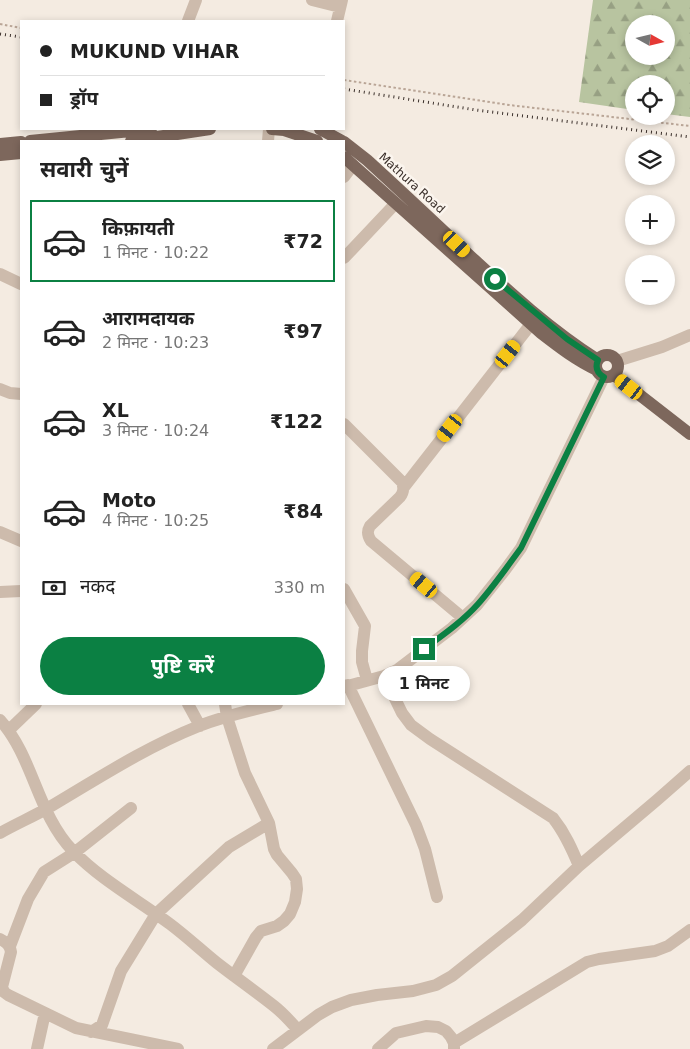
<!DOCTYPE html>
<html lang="hi">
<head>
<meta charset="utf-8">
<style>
	:root { --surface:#fff; --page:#f2f2f2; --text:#222; --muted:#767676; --line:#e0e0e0; --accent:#0b8043 }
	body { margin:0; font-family:"DejaVu Sans","Noto Sans Devanagari",sans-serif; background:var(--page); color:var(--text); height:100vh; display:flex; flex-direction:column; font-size:19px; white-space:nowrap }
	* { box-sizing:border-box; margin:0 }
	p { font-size:16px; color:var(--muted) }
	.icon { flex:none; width:28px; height:28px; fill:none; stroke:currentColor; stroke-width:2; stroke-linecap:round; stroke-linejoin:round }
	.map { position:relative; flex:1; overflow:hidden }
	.sheet { position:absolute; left:20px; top:140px; width:325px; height:565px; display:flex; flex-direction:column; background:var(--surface); border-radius:0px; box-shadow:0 2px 8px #0003 }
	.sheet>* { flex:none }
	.banner { position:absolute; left:20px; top:20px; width:325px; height:110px; border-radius:0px; box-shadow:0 2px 8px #0003; display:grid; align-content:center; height:110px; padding:0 20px; background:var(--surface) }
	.needle { width:32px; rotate:98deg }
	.controls { position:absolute; left:625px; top:15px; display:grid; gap:10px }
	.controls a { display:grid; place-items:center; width:50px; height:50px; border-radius:50%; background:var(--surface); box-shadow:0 2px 8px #0003; font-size:25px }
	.end { position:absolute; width:22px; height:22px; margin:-11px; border:6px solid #0b8043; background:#fff; box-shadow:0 0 0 2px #fff }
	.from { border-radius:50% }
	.bubble { position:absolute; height:35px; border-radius:18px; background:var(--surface); box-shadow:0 2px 8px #0003; font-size:16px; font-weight:700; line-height:35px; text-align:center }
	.car { position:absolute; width:15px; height:30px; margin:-15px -8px; border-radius:6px; box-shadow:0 0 4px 1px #0007; background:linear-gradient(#f5c518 24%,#345 0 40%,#f5c518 0 76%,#345 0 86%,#f5c518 0) }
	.banner b { display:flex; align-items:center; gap:18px; height:48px; font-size:19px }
	.banner b+b { border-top:1px solid var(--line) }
	.banner i { width:12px; height:12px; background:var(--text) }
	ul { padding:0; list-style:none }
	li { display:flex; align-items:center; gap:15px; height:82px; margin:0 10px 8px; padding:0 10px; border:2px solid transparent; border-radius:0px }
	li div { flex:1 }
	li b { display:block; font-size:19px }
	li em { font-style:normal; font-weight:700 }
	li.active { border-color:var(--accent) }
	li>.icon { width:45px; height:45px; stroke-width:1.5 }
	h2 { padding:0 20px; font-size:22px; line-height:60px }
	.pay { display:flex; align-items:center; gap:12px; height:55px; padding:0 20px; font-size:19px }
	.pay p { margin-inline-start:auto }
	.cta { display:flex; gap:10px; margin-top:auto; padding:10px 20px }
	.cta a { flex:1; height:58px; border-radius:30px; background:var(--accent); color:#fff; font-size:20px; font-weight:700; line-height:58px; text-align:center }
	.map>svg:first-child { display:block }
	.forest { fill:url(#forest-firs); fill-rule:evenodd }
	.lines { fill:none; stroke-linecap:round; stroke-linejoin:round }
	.path { stroke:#b9a596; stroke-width:2; stroke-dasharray:2.5 2.5; stroke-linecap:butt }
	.minor { stroke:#cdbbac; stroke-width:12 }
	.major { stroke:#7d675c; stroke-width:12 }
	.rail { stroke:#3b302b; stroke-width:3; stroke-dasharray:1 4; stroke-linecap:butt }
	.route { stroke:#0b8043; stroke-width:6 }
	.labels { text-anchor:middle; stroke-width:5; stroke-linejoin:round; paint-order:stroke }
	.street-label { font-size:12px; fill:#3b302b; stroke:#fbf5ee }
</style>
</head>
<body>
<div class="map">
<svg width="690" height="1049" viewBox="0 0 690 1049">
	<defs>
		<pattern id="forest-firs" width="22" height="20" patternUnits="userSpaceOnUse" patternTransform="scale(1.25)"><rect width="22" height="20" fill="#b8c4a0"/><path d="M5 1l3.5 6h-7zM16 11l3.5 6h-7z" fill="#97a083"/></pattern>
	</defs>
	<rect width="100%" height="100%" fill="#f4ebe1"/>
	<path class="forest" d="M593,0h97v117l-24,-3v-30h-32v26l-55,-8zM634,24h32v32h-32z"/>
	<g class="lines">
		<path class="path" d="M0,24l21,4
			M344,80l165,25 181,21"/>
		<path class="minor" d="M312,0l28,7
			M188,21l8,-21
			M337,21l5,-21
			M268,141l1,-12
			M344,177l9,-12
			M344,258l51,-54
			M0,274l21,10
			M617,361l45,-14 28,-12
			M0,389l10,4 11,1
			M344,424l58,58c2,6 2,10 -2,15l-30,29c-3,5 -3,9 1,15l92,77
			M404,487l127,-163
			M0,532l21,9
			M344,589l21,37 -3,25v11l5,18
			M0,592l21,-1
			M384,676l18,37 9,12 19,14 123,79c12,15 19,31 26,48
			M348,685l68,140 9,24 12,48
			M344,687l40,-11 13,-6 55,-42 25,-23 28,-35 16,-22 83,-171
			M188,704l12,22
			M225,704l2,13 18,56 24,50 5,26 3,6 15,18 4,6 1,10 -2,13 -5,12 -6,7 -7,5 -16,5 -5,6 -22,39
			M0,720c34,38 37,94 73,131 28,29 65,49 97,73 16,12 31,26 47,39 18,14 38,28 57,43 9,7 17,16 24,24
			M9,730l27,-26
			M0,833c16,-9 32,-16 48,-25 49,-29 98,-61 151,-82 25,-10 52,-16 78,-22
			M0,939c6,3 10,6 11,13l-9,35 2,5 4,3 68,33 102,21
			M10,946l18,-47 16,-27 30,-19 57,-45
			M91,1032l11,-7 19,-54 35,-57 73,-67 40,-24
			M454,1043l133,-81 12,-3 56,-8 13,-5 22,-16
			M37,1049l8,-36
			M273,1049l45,-34 14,-8 19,-7 26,-5 36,-4 23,-6 16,-9 70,-56 57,-54 78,-66 33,-29
			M378,1049l18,-16 30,-7 12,1 8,4 5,6 3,6v6"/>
		<path class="major" d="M272,129l12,1 33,11
			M320,129l22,12
			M30,141l121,-12
			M131,141l79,-12
			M344,142l23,18c34,31 67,62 101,94 41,38 83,76 130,106
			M0,144l21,-2
			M0,155l21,-2
			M344,157l197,176c18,14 35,27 56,37
			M596 366a11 11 0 1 1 22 0a11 11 0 1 1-22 0Z
			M614,375l76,59"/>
		<path class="rail" d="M0,34l21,3
			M344,89l132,21 214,27"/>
	</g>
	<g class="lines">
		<path class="route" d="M424,649c19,-14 39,-28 54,-45 16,-18 29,-37 43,-56l83,-171c-7,-4 -9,-10 -6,-17l-31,-21 -72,-60"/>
	</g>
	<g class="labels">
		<g class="street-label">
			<text transform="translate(412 183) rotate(42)" y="4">Mathura Road</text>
		</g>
	</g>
</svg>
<div class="controls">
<a><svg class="needle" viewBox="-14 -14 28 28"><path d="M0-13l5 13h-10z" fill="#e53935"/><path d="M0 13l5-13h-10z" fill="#767676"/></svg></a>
<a><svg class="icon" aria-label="locate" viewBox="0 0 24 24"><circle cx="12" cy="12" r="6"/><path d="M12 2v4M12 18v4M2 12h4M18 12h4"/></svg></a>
<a><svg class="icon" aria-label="layers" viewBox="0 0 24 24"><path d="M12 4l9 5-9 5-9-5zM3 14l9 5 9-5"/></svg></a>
<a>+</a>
<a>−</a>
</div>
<i class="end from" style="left:495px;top:279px"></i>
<i class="end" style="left:424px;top:649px"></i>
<div class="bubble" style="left:378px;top:666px;width:92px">1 मिनट</div>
<i class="car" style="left:457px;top:244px;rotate:133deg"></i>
<i class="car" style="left:508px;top:354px;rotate:38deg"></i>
<i class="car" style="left:629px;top:387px;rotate:308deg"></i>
<i class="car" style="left:450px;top:428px;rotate:218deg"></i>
<i class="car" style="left:424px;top:585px;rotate:310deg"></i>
<div class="banner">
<b><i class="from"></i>MUKUND VIHAR</b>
<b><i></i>ड्रॉप</b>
</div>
<section class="sheet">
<h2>सवारी चुनें</h2>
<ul>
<li class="active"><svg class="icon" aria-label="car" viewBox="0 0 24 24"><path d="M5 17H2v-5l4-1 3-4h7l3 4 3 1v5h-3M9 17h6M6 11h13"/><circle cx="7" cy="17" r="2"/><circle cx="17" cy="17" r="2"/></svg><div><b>किफ़ायती</b><p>1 मिनट · 10:22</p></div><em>₹72</em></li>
<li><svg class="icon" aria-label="car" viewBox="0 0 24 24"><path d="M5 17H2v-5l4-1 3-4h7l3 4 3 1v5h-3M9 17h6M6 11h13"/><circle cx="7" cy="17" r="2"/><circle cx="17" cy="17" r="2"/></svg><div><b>आरामदायक</b><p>2 मिनट · 10:23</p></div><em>₹97</em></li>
<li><svg class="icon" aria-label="car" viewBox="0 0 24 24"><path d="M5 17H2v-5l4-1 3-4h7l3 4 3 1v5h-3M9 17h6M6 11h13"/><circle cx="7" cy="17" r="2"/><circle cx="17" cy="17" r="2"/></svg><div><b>XL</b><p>3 मिनट · 10:24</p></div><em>₹122</em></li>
<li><svg class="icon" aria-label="car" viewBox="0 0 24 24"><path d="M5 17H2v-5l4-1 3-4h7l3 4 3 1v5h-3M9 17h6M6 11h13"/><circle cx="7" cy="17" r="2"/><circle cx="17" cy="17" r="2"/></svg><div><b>Moto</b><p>4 मिनट · 10:25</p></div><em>₹84</em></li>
</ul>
<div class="pay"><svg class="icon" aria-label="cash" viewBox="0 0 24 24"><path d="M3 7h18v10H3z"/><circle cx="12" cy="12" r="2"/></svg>नकद<p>330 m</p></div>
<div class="cta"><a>पुष्टि करें</a></div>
</section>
</div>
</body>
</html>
